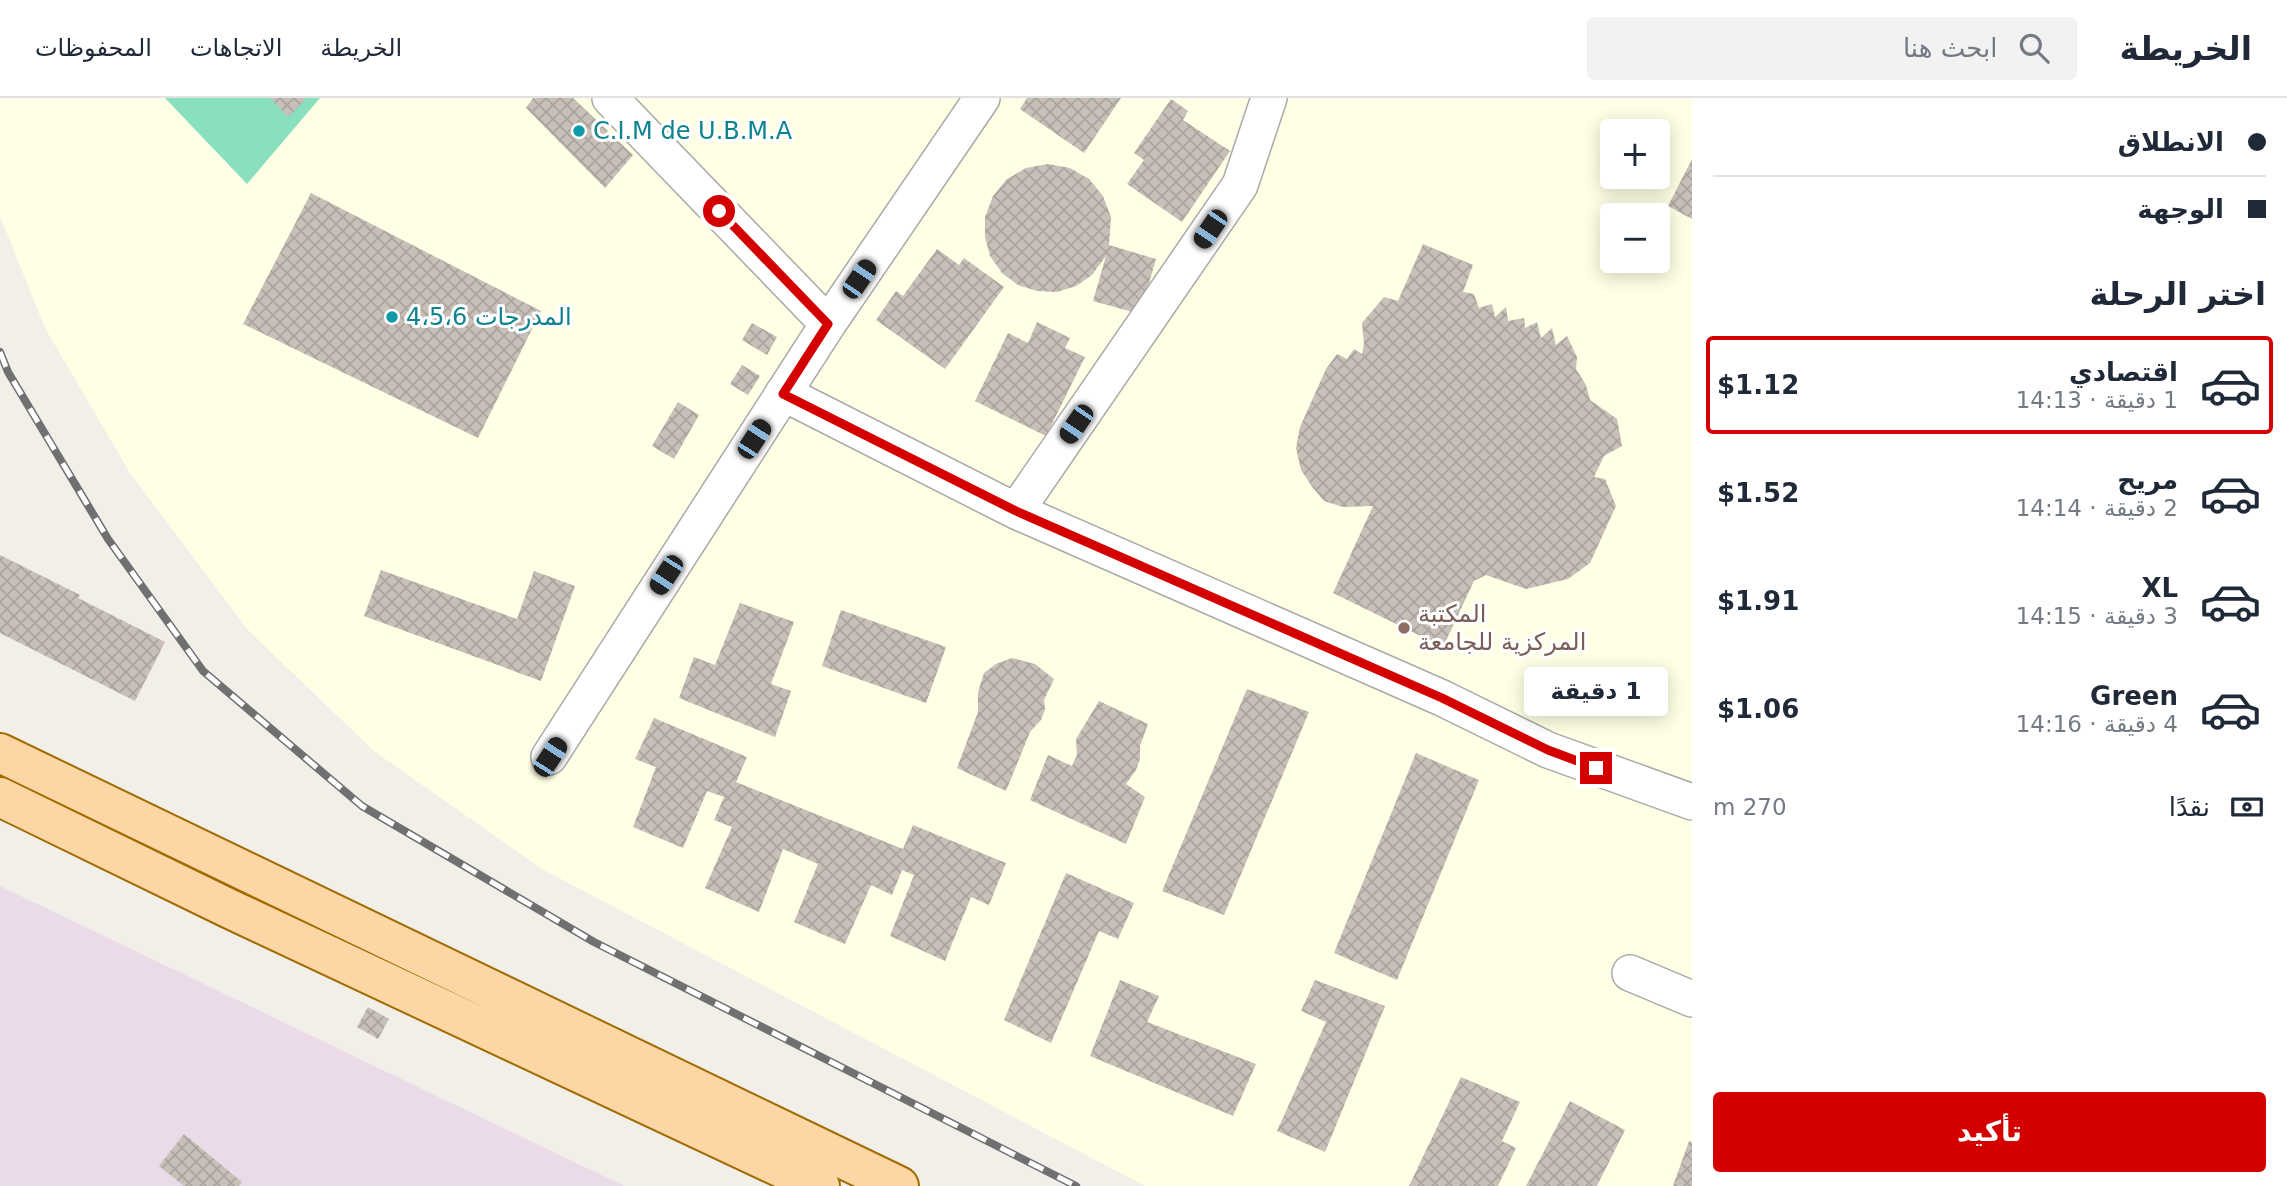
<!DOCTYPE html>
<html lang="ar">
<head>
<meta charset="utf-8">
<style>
	:root { --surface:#fff; --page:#f2f2f3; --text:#1f2937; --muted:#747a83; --line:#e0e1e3; --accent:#d40000 }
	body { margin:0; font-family:"DejaVu Sans","Noto Naskh Arabic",sans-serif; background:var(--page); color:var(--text); direction:rtl; height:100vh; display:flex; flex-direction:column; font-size:26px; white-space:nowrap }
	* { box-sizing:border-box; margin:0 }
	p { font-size:23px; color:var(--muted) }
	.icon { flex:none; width:38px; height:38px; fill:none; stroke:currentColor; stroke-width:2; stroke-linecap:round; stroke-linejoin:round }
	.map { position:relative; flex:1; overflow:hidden; direction:ltr }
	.sheet { display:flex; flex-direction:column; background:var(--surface); width:595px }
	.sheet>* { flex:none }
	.hud { display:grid; align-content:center; height:154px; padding:0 21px; background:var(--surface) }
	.tools { position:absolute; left:1600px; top:21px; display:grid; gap:14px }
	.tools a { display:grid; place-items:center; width:70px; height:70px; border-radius:7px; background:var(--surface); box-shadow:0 4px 18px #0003; font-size:35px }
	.end { position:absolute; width:32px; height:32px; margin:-16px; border:9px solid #d40000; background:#fff; box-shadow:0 0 0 4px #fff }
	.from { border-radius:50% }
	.bubble { position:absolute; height:49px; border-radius:7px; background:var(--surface); box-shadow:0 4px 18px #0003; font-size:23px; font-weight:700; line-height:49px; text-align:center; direction:rtl }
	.car { position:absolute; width:21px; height:42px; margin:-21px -10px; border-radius:9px; box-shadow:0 0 5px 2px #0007; background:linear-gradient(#222 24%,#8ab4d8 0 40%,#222 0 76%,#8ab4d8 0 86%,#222 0) }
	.hud b { display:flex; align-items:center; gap:24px; height:66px; font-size:26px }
	.hud b+b { border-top:2px solid var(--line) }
	.hud i { width:18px; height:18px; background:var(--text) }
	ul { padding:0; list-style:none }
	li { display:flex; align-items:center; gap:21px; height:98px; margin:0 14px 10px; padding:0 7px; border:4px solid transparent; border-radius:7px }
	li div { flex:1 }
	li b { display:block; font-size:26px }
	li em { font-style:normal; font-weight:700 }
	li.on { border-color:var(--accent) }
	li>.icon { width:63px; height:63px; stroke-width:1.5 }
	h2 { padding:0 21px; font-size:32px; line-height:84px }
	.pay { display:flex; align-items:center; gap:18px; height:77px; padding:0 21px; font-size:26px }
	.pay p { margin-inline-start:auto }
	.primary-button { display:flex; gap:14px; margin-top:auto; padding:14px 21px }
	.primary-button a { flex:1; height:80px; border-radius:7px; background:var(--accent); color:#fff; font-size:28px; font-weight:700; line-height:80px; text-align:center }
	header { display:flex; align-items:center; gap:42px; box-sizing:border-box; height:98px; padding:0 35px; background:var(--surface); border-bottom:2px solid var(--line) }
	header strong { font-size:33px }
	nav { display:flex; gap:38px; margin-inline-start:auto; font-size:24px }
	.search { width:490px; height:63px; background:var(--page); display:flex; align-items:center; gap:18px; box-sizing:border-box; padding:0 24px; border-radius:7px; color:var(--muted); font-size:26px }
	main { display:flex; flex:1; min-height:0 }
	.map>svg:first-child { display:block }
	.industrial { fill:#ebdbe8 }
	.education { fill:#ffffe5; fill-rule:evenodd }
	.pitch { fill:#88e0be }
	.building { fill:url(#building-cross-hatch) }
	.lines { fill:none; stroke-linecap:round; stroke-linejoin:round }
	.minor-casing { stroke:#a9a9a9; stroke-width:38 }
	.major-casing { stroke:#a06b00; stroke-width:42 }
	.minor { stroke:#fff; stroke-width:35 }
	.major { stroke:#fcd6a4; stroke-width:38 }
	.rail-casing { stroke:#707070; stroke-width:8 }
	.rail { stroke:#fff; stroke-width:5; stroke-dasharray:16; stroke-linecap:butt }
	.route { stroke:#d40000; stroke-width:9 }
	.culture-dot { fill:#0f9aa8; stroke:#fff; stroke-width:2.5 }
	.education-dot { fill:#8d6e63; stroke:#fff; stroke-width:2.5 }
	.labels { text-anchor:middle; stroke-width:6; stroke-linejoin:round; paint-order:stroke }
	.culture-label { font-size:24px; fill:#0d838f; stroke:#fff; text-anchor:start }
	.education-label { font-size:24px; fill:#785e54; stroke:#fff; text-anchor:start }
</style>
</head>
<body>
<header>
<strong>الخريطة</strong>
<div class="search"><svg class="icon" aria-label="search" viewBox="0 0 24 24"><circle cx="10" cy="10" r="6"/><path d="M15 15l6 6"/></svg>ابحث هنا</div>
<nav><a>الخريطة</a><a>الاتجاهات</a><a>المحفوظات</a></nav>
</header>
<main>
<section class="sheet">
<div class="hud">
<b><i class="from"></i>الانطلاق</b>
<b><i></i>الوجهة</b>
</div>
<h2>اختر الرحلة</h2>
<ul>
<li class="on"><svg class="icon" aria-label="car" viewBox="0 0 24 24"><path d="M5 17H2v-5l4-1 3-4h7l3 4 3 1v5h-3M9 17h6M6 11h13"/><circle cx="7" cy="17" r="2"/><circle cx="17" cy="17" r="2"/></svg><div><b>اقتصادي</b><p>1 دقيقة · 14:13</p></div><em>$1.12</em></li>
<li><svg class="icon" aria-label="car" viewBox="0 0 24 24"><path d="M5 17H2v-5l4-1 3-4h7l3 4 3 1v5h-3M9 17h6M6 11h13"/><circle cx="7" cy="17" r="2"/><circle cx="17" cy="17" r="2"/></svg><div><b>مريح</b><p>2 دقيقة · 14:14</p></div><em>$1.52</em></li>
<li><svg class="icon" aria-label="car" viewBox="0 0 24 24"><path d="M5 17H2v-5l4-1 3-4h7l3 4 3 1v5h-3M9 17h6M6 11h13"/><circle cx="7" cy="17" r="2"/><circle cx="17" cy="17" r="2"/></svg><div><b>XL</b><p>3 دقيقة · 14:15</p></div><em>$1.91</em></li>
<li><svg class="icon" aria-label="car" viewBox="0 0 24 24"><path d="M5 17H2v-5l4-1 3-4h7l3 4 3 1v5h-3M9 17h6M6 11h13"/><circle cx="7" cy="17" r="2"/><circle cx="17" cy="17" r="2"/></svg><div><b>Green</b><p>4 دقيقة · 14:16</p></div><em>$1.06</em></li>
</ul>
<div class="pay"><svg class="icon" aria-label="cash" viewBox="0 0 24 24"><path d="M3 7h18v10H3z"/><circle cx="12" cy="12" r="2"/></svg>نقدًا<p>270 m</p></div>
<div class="primary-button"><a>تأكيد</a></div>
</section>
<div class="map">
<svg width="1692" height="1088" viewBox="0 0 1692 1088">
	<defs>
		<pattern id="building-cross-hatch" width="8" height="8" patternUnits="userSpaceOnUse" patternTransform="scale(1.75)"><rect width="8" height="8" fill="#c7bfb8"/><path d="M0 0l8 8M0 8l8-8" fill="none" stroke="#aba49e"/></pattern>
	</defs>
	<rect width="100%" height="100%" fill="#f2efe9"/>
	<path class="industrial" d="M0,788l624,300h-624z"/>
	<path class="education" d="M0,0h1692v1088h-547l-603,-317 -168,-118 -126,-121 -118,-157 -85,-145 -45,-112zM1612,33h45v46h-45zM1612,117h45v46h-45z"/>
	<path class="pitch" d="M165,0h155l-73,86z"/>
	<path class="building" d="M270,0h33l2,2 -17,17z
		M533,0h40l60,57 -28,33 -79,-80z
		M1027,0h94l-37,55 -64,-44z
		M1171,1l17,12 -5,9 47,31 -48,71 -55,-38 17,-24 -10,-7z
		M1692,61v60l-24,-13z
		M1048,66l22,4 19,11 14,17 8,21 -2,28 47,14 -16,55 -47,-13 13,-45 -14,19 -16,11 -19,6 -20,-1 -19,-6 -16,-12 -12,-17 -5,-19v-20l8,-21 14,-17 19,-11z
		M311,95l230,118 -63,127 -235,-114z
		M1423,146l50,21 -10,27 11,2 5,14 13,-4 3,13 11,-10 2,14 16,-3 1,10 12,-6 4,16 11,-10 4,17 11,-9 10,21 -1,12 10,16 4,15 27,19 5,27 -18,10 -10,21 11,2 11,27 -26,57 -22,16 -42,10 -40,-14 -12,6 -31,66 -110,-54 40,-87 -30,1 -19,-6 -11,-13 -12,-18 -5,-22 4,-21 26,-58 11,-15 10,5 7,-10 8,5 2,-10 -2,-21 22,-26 14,4z
		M937,151l22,16 5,-7 40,29 -59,82 -69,-49 20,-29 7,5z
		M1037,224l33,16 -5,10 20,9 -39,79 -71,-35 33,-68 20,10z
		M752,225l25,14 -10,18 -25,-15z
		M742,267l18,11 -12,19 -18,-11z
		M678,304l21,13 -25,44 -22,-13z
		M0,457l80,40 -2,3 87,44 -30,59 -135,-68z
		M381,472l136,49 17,-48 41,15 -34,95 -177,-65z
		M740,505l54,19 -23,62 20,7 -16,46 -96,-39 15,-41 21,8z
		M841,512l105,37 -20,56 -104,-37z
		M1012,560l23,6 19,15 -10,21 1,9 -4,11 -11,12 -24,59 -49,-23 21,-56v-20l6,-19 12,-9z
		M1247,591l62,23 -85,203 -62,-24z
		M1099,603l49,23 -8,22v13l-4,11 -10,14 19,13 -19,47 -96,-44 18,-45 24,11 5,-11 -1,-16z
		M654,620l93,39 -11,25 167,67 10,-24 93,38 -17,42 -18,-8 -26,64 -55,-25 24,-61 -12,-5 -10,25 -21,-10 -26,59 -51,-22 24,-58 -35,-15 -24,63 -54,-24 27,-61 -18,-7 10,-23 -17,-6 -24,57 -50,-21 23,-60 -21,-8z
		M1416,655l63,27 -82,200 -63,-27z
		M1066,775l68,30 -16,36 -19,-8 -48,112 -47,-23z
		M1120,882l39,16 -12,26 109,42 -23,52 -143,-60z
		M1315,882l70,26 -60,146 -48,-21 49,-109 -25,-11z
		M368,909l21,12 -11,20 -21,-12z
		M1461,979l59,25 -18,39 14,7 -18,38h-89z
		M1570,1003l55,29 -28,56h-71z
		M184,1036l58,48 -3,4h-55l-25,-20z
		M1689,1043l3,1v44h-19z"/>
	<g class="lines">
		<defs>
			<path id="minor" d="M610,0l218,226
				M783,295l233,118 426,187 106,52 144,52
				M1016,413l224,-326 29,-87
				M549,659l279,-433 154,-226
				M1630,875l62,26"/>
			<path id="major" d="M0,655l899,433
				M0,699l230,112 590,277"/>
		</defs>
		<use href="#minor" class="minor-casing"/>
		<use href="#major" class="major-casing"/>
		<use href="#minor" class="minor"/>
		<use href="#major" class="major"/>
		<defs>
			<path id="rail" d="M0,254l8,20 100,167 95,132 159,135 232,136 482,244"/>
		</defs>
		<use href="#rail" class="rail-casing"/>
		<use href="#rail" class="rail"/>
	</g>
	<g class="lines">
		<path class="route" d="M719,113l109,113 -45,70 233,117 426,187 106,52 48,18"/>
	</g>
	<g class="culture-dot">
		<circle cx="579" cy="33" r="7"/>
		<circle cx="392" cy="219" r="7"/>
	</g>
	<circle class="education-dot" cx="1404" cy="530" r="7"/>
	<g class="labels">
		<g class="culture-label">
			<text x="593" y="41">C.I.M de U.B.M.A</text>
			<text x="406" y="227">المدرجات 4،5،6</text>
		</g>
		<g class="education-label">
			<text x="1418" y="524">المكتبة<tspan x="1418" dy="28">المركزية للجامعة</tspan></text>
		</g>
	</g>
</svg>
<div class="tools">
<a>+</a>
<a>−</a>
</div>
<i class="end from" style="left:719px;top:113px"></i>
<i class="end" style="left:1596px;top:670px"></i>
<div class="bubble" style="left:1524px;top:569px;width:144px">1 دقيقة</div>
<i class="car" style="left:1210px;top:131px;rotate:214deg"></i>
<i class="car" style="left:859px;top:181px;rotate:34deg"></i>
<i class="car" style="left:1076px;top:326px;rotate:214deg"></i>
<i class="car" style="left:754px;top:341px;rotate:33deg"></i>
<i class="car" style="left:666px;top:477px;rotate:213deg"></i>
<i class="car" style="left:550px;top:659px;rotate:33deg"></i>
</div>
</main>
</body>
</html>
